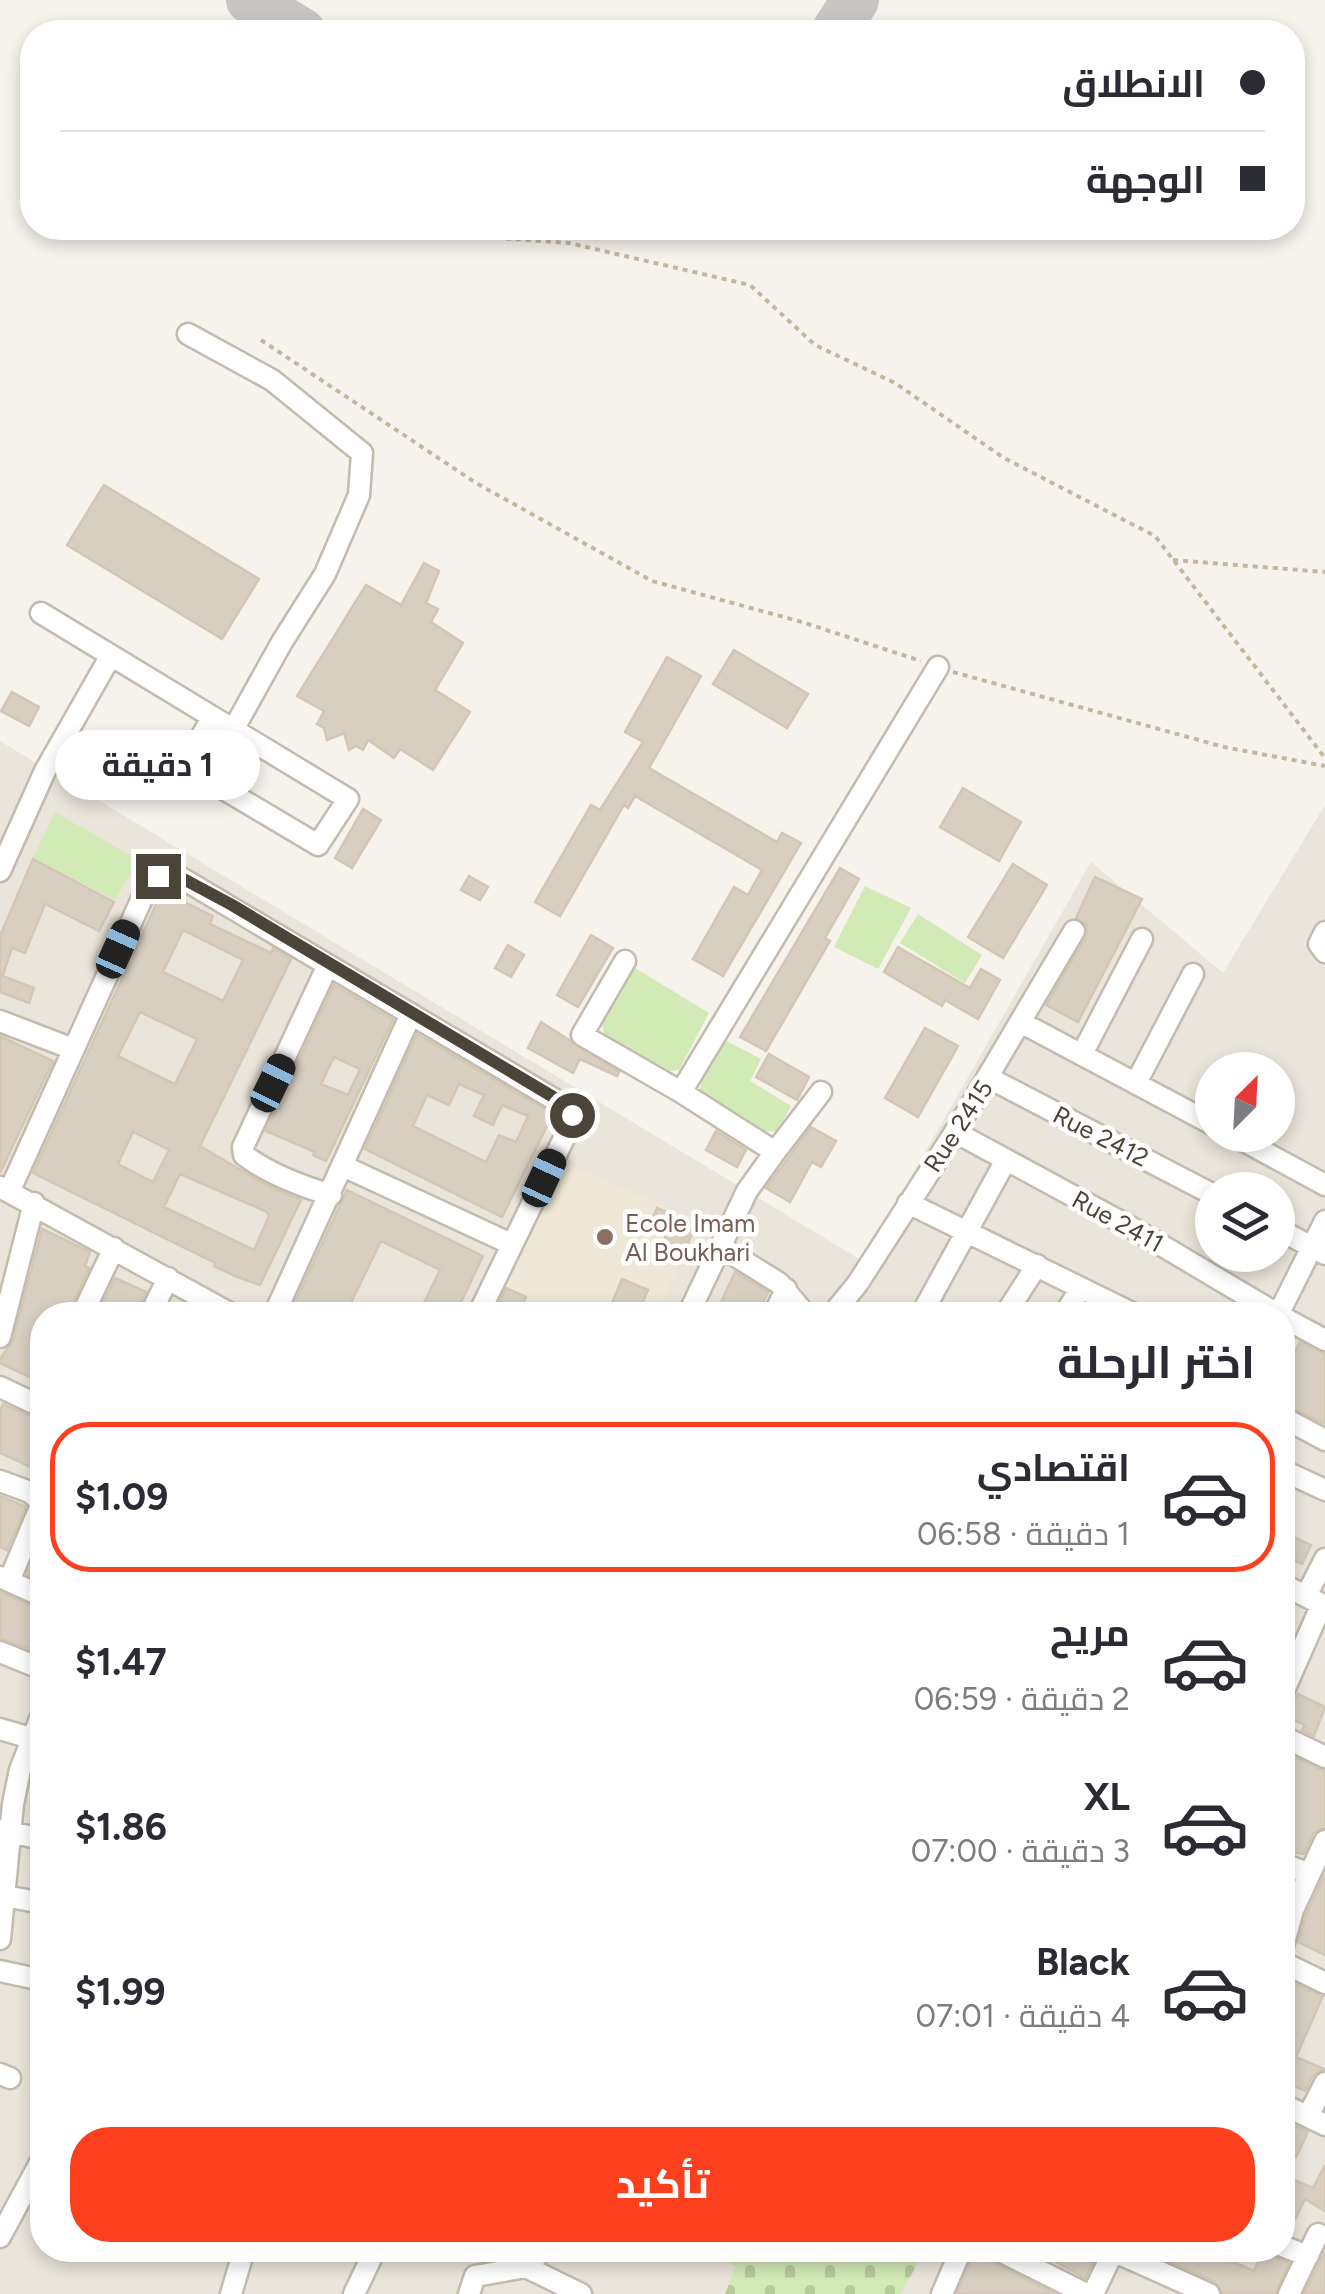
<!DOCTYPE html>
<html lang="ar">
<head>
<meta charset="utf-8">
<style>
	:root { --surface:#fff; --page:#f7f7f7; --text:#2b2b33; --muted:#7c7c81; --line:#e1e1e2; --accent:#fc3f1d }
	body { margin:0; font-family:Figtree,Cairo,sans-serif; background:var(--page); color:var(--text); direction:rtl; height:100vh; display:flex; flex-direction:column; font-size:38px; white-space:nowrap }
	* { box-sizing:border-box; margin:0 }
	p { font-size:32px; color:var(--muted) }
	.icon { flex:none; width:55px; height:55px; fill:none; stroke:currentColor; stroke-width:2; stroke-linecap:round; stroke-linejoin:round }
	.map { position:relative; flex:1; overflow:hidden; direction:ltr }
	.details { position:absolute; left:30px; top:1302px; width:1265px; height:960px; display:flex; flex-direction:column; background:var(--surface); border-radius:40px; box-shadow:0 5px 15px #0003; direction:rtl }
	.details>* { flex:none }
	.top-card { position:absolute; left:20px; top:20px; width:1285px; height:220px; border-radius:40px; box-shadow:0 5px 15px #0003; direction:rtl; display:grid; align-content:center; height:220px; padding:0 40px; background:var(--surface) }
	.needle { width:65px; rotate:24deg }
	.buttons { position:absolute; left:1195px; top:1052px; display:grid; gap:20px }
	.buttons a { display:grid; place-items:center; width:100px; height:100px; border-radius:50%; background:var(--surface); box-shadow:0 5px 15px #0003; font-size:50px }
	.end { position:absolute; width:45px; height:45px; margin:-22px; border:12px solid #4b4439; background:#fff; box-shadow:0 0 0 5px #fff }
	.from { border-radius:50% }
	.bubble { position:absolute; height:70px; border-radius:35px; background:var(--surface); box-shadow:0 5px 15px #0003; font-size:32px; font-weight:700; line-height:70px; text-align:center; direction:rtl }
	.car { position:absolute; width:30px; height:60px; margin:-30px -15px; border-radius:12px; box-shadow:0 0 8px 2px #0007; background:linear-gradient(#222 24%,#8ab4d8 0 40%,#222 0 76%,#8ab4d8 0 86%,#222 0) }
	.top-card b { display:flex; align-items:center; gap:35px; height:95px; font-size:38px }
	.top-card b+b { border-top:2px solid var(--line) }
	.top-card i { width:25px; height:25px; background:var(--text) }
	ul { padding:0; list-style:none }
	li { display:flex; align-items:center; gap:30px; height:150px; margin:0 20px 15px; padding:0 20px; border:5px solid transparent; border-radius:40px }
	li div { flex:1 }
	li b { display:block; font-size:38px }
	li em { font-style:normal; font-weight:700 }
	li.selected { border-color:var(--accent) }
	li>.icon { width:90px; height:90px; stroke-width:1.5 }
	h2 { padding:0 40px; font-size:45px; line-height:120px }
	.button { display:flex; gap:20px; margin-top:auto; padding:20px 40px }
	.button a { flex:1; height:115px; border-radius:40px; background:var(--accent); color:#fff; font-size:40px; font-weight:700; line-height:115px; text-align:center }
	.map>svg:first-child { display:block }
	.residential { fill:#eae5da; fill-rule:evenodd }
	.education { fill:#efe8d6 }
	.green { fill:#d2eab5 }
	.cemetery { fill:url(#cemetery-stones) }
	.lines { fill:none; stroke-linecap:round; stroke-linejoin:round }
	.taxiway { stroke:#c8c6c3; stroke-width:48 }
	.building { fill:#d8cfc1; stroke:#d3c7b4; stroke-width:2.5; fill-rule:evenodd }
	.minor-casing { stroke:#c2bbae; stroke-width:25 }
	.path { stroke:#c4b79f; stroke-width:4; stroke-dasharray:5 5; stroke-linecap:butt }
	.minor { stroke:#fff; stroke-width:20 }
	.route { stroke:#4b4439; stroke-width:12 }
	.education-dot { fill:#8d6e63; stroke:#fff; stroke-width:4 }
	.labels { text-anchor:middle; stroke-width:9; stroke-linejoin:round; paint-order:stroke }
	.street-label { font-size:25px; fill:#4b4439; stroke:#fff }
	.education-label { font-size:25px; fill:#785e54; stroke:#fff; text-anchor:start }
</style>
</head>
<body>
<div class="map">
<svg width="1325" height="2294" viewBox="0 0 1325 2294">
	<defs>
		<pattern id="cemetery-stones" width="16" height="16" patternUnits="userSpaceOnUse" patternTransform="scale(2.5)"><rect width="16" height="16" fill="#d2eab5"/><path d="M2 7V4a2 2 0 0 1 4 0v3zM10 15v-3a2 2 0 0 1 4 0v3z" fill="#b6ca9c"/></pattern>
	</defs>
	<rect width="100%" height="100%" fill="#f6f3ec"/>
	<path class="residential" d="M0,741l863,520 228,-399 132,111 102,-168v1489h-1325zM1212,1070h66v65h-66zM1212,1190h66v65h-66zM42,1315h1240v935h-1240z"/>
	<path class="education" d="M555,1160l143,60 -41,95h-172z"/>
	<path class="green" d="M55,812l83,48 -23,40 -82,-42z
		M865,886l46,22 -33,61 -44,-22z
		M918,914l64,41 -17,28 -65,-40z
		M635,968l74,45 -30,57 -9,1 -65,-35 -3,-12z
		M725,1040l36,19 -11,22 41,25 -14,25 -13,1 -64,-41 1,-10z"/>
	<path class="cemetery" d="M705,2250h197l19,7 -20,37h-176l11,-28z"/>
	<g class="lines">
		<path class="taxiway" d="M250,0l52,32
			M835,32l20,-32"/>
	</g>
	<path class="building" d="M104,485l155,94 -37,60 -155,-94z
		M424,563l15,8 -13,32 12,6 -7,13 32,21 -28,47 35,22 -37,58 -33,-21 -6,9 -26,-18 -5,10 -7,-4 -7,4 -5,-17 -17,7 -3,-12 -7,-4 7,-13 -27,-15 69,-111 35,20z
		M734,650l74,44 -21,34 -74,-44z
		M667,657l34,19 -52,92 128,74 5,-9 19,10 -78,133 -30,-17 41,-72 14,8 14,-25 -127,-74 -7,12 -4,-3 -64,111 -25,-14 56,-97 9,5 43,-68 -18,-10z
		M12,692l27,15 -10,19 -28,-15z
		M963,788l58,34 -22,39 -59,-34z
		M363,809l18,11 -29,48 -17,-10z
		M33,859l81,43 -15,29 -54,-27 -20,49 -13,-5 -9,27 -3,-1v-38z
		M1013,864l34,21 -44,73 -35,-21z
		M840,868l19,11 -34,59 5,3 -64,110 -26,-14z
		M469,876l19,11 -8,13 -19,-10z
		M1095,877l47,22 -64,123 -32,-17 40,-68v-12l-10,-7z
		M162,891l51,25 -3,8 61,29 2,-5 18,11 -91,187 68,40 33,14 -41,85 -25,-9 -21,-10 1,-3 -182,-90zM183,930l60,30 -20,41 -60,-29zM140,1012l57,27 -22,45 -57,-28zM133,1132l36,18 -16,32 -35,-18zM180,1174l87,38 2,4 -15,34 -90,-43z
		M591,935l22,13 -35,59 -21,-12z
		M508,945l16,10 -13,22 -16,-9z
		M898,947l72,41 11,-19 19,11 -22,39 -33,-19 -3,6 -58,-34z
		M0,975l34,13 -5,15 -29,-11z
		M334,985l59,35 -67,141 -13,-6 2,-3 -49,-21zM334,1057l26,12 -12,26 -27,-11z
		M541,1022l78,50 -2,4 -37,-17 -7,14 -45,-25z
		M925,1028l33,18 -40,71 -33,-19z
		M417,1034l136,80 -51,103 -137,-68zM459,1084l25,11 -10,21 19,9 9,-20 26,11 -12,26 -17,-7 -13,27 -73,-36 14,-31 22,10z
		M0,1036l53,25 -53,112z
		M769,1054l40,23 -12,23 -41,-23z
		M811,1127l25,14 -15,26 -9,-5 -22,40 -24,-14z
		M716,1131l30,19 -9,17 -31,-17z
		M347,1190l136,66 -28,59h-37l22,-45 -59,-29 -36,74h-56z
		M657,1208l39,17 -11,25 -21,-10 3,-6 -18,-7z
		M42,1229l48,23 -5,14 4,2 -21,47h-26v55l-4,11 -38,-18v-4l13,-19z
		M735,1272l33,20 -11,23h-42z
		M115,1278l31,14 -10,23h-39z
		M622,1279l26,11 -10,24 -26,-11z
		M506,1288l20,9 -7,18 -22,-8z
		M1300,1342l25,12v70l-43,-21v-23z
		M3,1404l39,17v51l-42,-19v-42z
		M0,1496l26,11 -19,43 -7,-3z
		M1282,1532l29,13 -9,19 -20,-9z
		M42,1537v44l-15,-7z
		M0,1592l42,18v44l-42,-16z
		M1298,1694l27,13 -11,29 -12,-6 3,-5 -23,-10 1,-6 8,-4z
		M1290,1755l35,16v56l-12,7 -9,20 -22,-4v-78z
		M1325,1874v81l-27,-13 8,-27z
		M1295,1984l28,12 -27,61 28,12 -11,7 -8,15 -20,-9 -3,4v-74z
		M1292,2124l16,8 -12,25 -14,-7z
		M1325,2165v46l-20,-12 -17,35 -6,-1v-58l31,13z
		M975,2250l9,2 8,10 63,32h-98z
		M1034,2250h65l-14,28z
		M1158,2250h73l-4,9 27,12 9,-21h6l7,8 13,5 -14,31h-52l-8,-12 -59,-27z
		M1325,2251v43h-21l16,-32z"/>
	<g class="lines">
		<defs>
			<path id="minor" d="M188,334l84,46 90,73 -3,42 -34,79 -43,68 -49,88
				M41,613l307,186 -30,46 -133,-79 27,-48
				M0,871l45,-100 65,-114
				M1325,932l-6,12 6,8
				M625,961l-43,74 99,57 94,60 46,-60
				M328,965l-85,182 1,8c25,19 57,31 87,40
				M0,1021l73,28
				M1022,1023l190,101
				M1082,1054l60,-115
				M989,1078l223,116
				M1136,1083l57,-109
				M681,1092l257,-425
				M955,1132l179,97 145,86
				M1233,1135l92,50
				M343,1166l168,78
				M0,1187l233,128
				M9,1192l140,-309 9,-6 20,-1 391,232 3,7 -4,15 -90,185
				M908,1203l228,112
				M1278,1229l47,25
				M721,1247l58,36 27,32
				M82,1315l32,-67
				M150,1315l18,-37
				M274,1315l137,-301
				M688,1315l59,-124 28,-39
				M774,1315l12,-26
				M832,1315l26,-32 97,-151 119,-201
				M921,1315l85,-155
				M1005,1315l32,-50
				M1064,1315l17,-27
				M1278,1315l47,-94
				M1282,1317l43,23
				M0,1337l34,-134
				M0,1387l42,20
				M1282,1417l43,23
				M1282,1470l43,20
				M0,1481l30,11 12,11 -33,78
				M0,1577l42,19
				M1282,1584l43,22
				M1306,1596l19,-37
				M0,1652l42,17
				M1282,1695l40,-91
				M0,1729l41,12
				M1282,1736l43,21
				M0,1830l42,9
				M1282,1863l27,11
				M0,1895l42,8
				M0,1939l13,-135 7,-34 22,-56
				M1282,1950l11,-40 32,-69
				M1282,1962l43,21
				M0,1971l42,9
				M0,2074l10,4
				M1282,2104l43,21
				M1308,2116l17,-33
				M0,2237l42,-78
				M1282,2246l26,10
				M507,2250l19,17
				M998,2250l88,44
				M1113,2251l96,43
				M526,2267l17,-17
				M231,2294l13,-44
				M354,2294l21,-44
				M469,2294l6,-18 51,-9 55,27
				M942,2294l19,-44
				M1093,2294l21,-44
				M1289,2294l29,-60"/>
		</defs>
		<use href="#minor" class="minor-casing"/>
		<path class="path" d="M456,235l113,8 181,42 65,60 80,38 109,75 151,78 170,222
			M261,340l215,143 176,98 150,41 119,39
			M1173,560l152,12
			M953,672l271,75 101,19"/>
		<use href="#minor" class="minor"/>
	</g>
	<g class="lines">
		<path class="route" d="M158,876h20l54,29 333,199 7,11"/>
	</g>
	<circle class="education-dot" cx="605" cy="1237" r="10"/>
	<g class="labels">
		<g class="street-label">
			<text transform="translate(958 1126) rotate(-57)" y="9">Rue 2415</text>
			<text transform="translate(1101 1136) rotate(27)" y="9">Rue 2412</text>
			<text transform="translate(1118 1221) rotate(29)" y="9">Rue 2411</text>
		</g>
		<g class="education-label">
			<text x="625" y="1232">Ecole Imam<tspan x="625" dy="29">Al Boukhari</tspan></text>
		</g>
	</g>
</svg>
<div class="buttons">
<a><svg class="needle" viewBox="-14 -14 28 28"><path d="M0-13l5 13h-10z" fill="#e53935"/><path d="M0 13l5-13h-10z" fill="#7c7c81"/></svg></a>
<a><svg class="icon" aria-label="layers" viewBox="0 0 24 24"><path d="M12 4l9 5-9 5-9-5zM3 14l9 5 9-5"/></svg></a>
</div>
<i class="end from" style="left:572px;top:1115px"></i>
<i class="end" style="left:158px;top:876px"></i>
<div class="bubble" style="left:55px;top:730px;width:205px">1 دقيقة</div>
<i class="car" style="left:118px;top:949px;rotate:24deg"></i>
<i class="car" style="left:273px;top:1083px;rotate:26deg"></i>
<i class="car" style="left:544px;top:1178px;rotate:25deg"></i>
<div class="top-card">
<b><i class="from"></i>الانطلاق</b>
<b><i></i>الوجهة</b>
</div>
<section class="details">
<h2>اختر الرحلة</h2>
<ul>
<li class="selected"><svg class="icon" aria-label="car" viewBox="0 0 24 24"><path d="M5 17H2v-5l4-1 3-4h7l3 4 3 1v5h-3M9 17h6M6 11h13"/><circle cx="7" cy="17" r="2"/><circle cx="17" cy="17" r="2"/></svg><div><b>اقتصادي</b><p>1 دقيقة · 06:58</p></div><em>$1.09</em></li>
<li><svg class="icon" aria-label="car" viewBox="0 0 24 24"><path d="M5 17H2v-5l4-1 3-4h7l3 4 3 1v5h-3M9 17h6M6 11h13"/><circle cx="7" cy="17" r="2"/><circle cx="17" cy="17" r="2"/></svg><div><b>مريح</b><p>2 دقيقة · 06:59</p></div><em>$1.47</em></li>
<li><svg class="icon" aria-label="car" viewBox="0 0 24 24"><path d="M5 17H2v-5l4-1 3-4h7l3 4 3 1v5h-3M9 17h6M6 11h13"/><circle cx="7" cy="17" r="2"/><circle cx="17" cy="17" r="2"/></svg><div><b>XL</b><p>3 دقيقة · 07:00</p></div><em>$1.86</em></li>
<li><svg class="icon" aria-label="car" viewBox="0 0 24 24"><path d="M5 17H2v-5l4-1 3-4h7l3 4 3 1v5h-3M9 17h6M6 11h13"/><circle cx="7" cy="17" r="2"/><circle cx="17" cy="17" r="2"/></svg><div><b>Black</b><p>4 دقيقة · 07:01</p></div><em>$1.99</em></li>
</ul>
<div class="button"><a>تأكيد</a></div>
</section>
</div>
</body>
</html>
